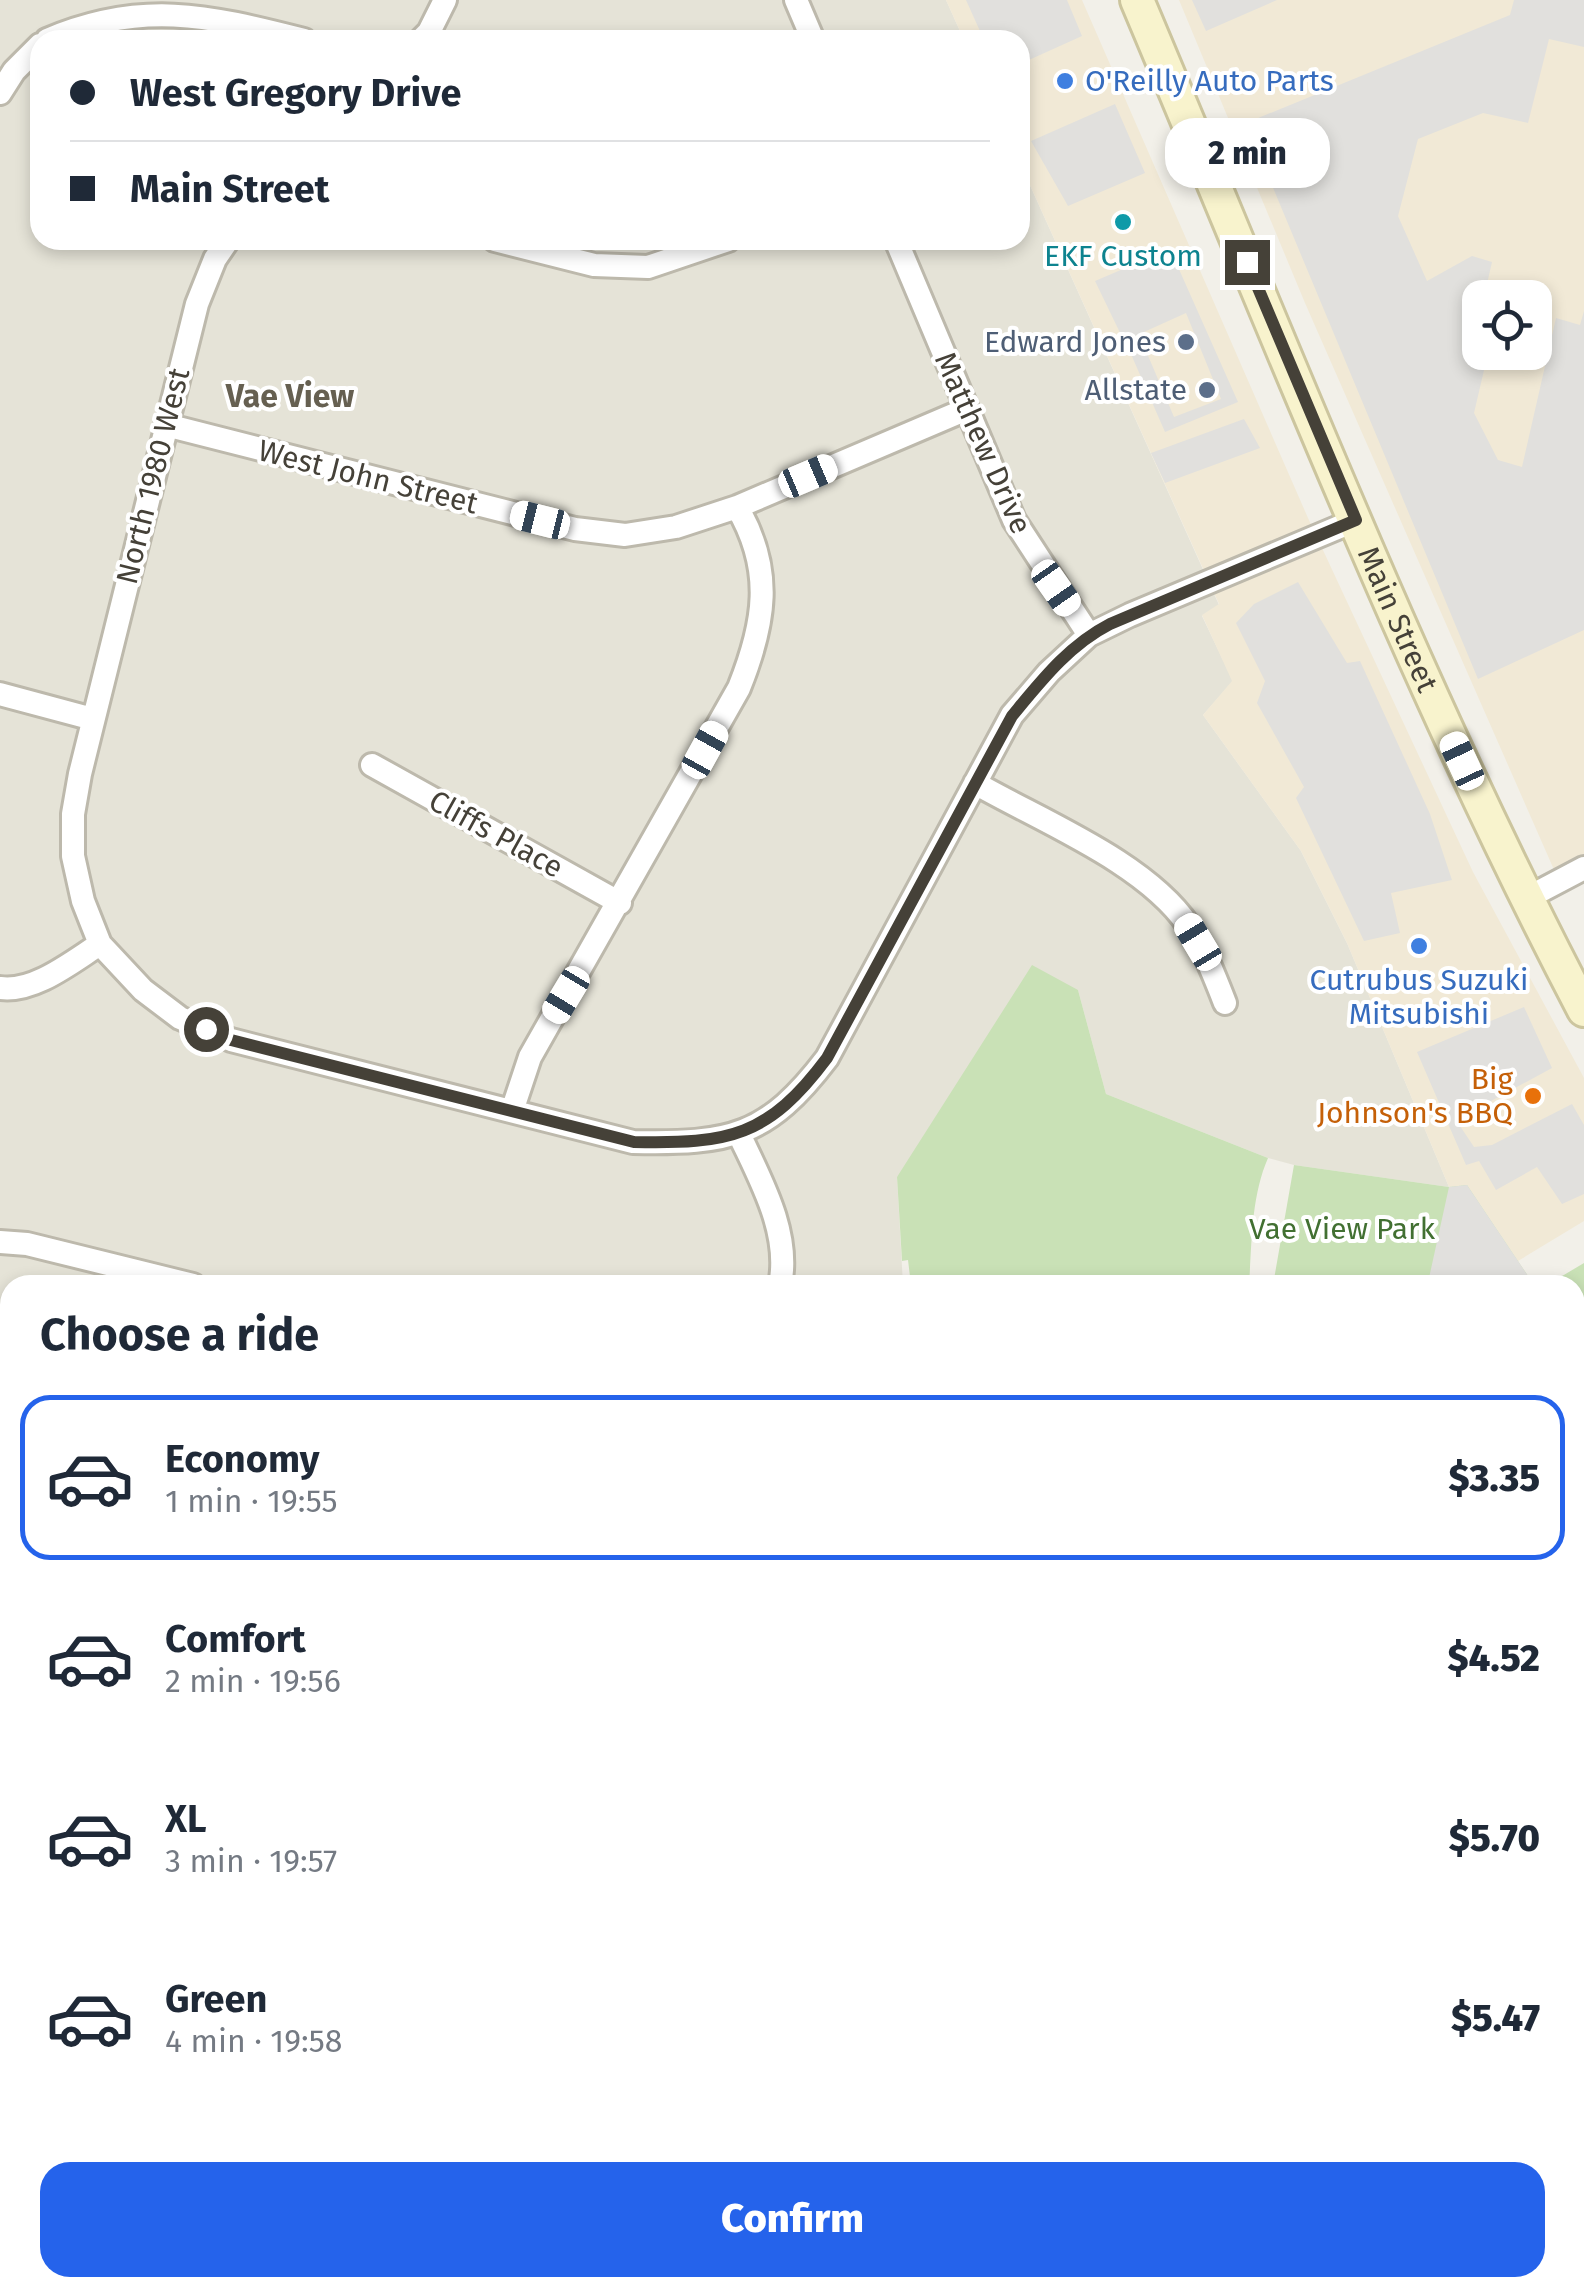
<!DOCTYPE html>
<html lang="en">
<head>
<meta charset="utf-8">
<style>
	:root { --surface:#fff; --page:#f2f2f3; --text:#1f2937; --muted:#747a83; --line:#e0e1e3; --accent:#2563eb }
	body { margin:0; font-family:"Fira Sans",sans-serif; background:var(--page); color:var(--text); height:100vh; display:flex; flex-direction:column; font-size:38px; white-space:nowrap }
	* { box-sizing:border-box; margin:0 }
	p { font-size:32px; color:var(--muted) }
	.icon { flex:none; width:55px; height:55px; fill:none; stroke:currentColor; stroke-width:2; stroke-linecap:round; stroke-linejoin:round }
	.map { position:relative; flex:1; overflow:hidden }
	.details { position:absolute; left:0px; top:1275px; width:1585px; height:1022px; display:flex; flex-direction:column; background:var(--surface); border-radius:30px 30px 0 0; box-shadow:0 5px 15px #0003 }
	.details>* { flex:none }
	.hud { position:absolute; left:30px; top:30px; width:1000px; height:220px; border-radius:30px; box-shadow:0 5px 15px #0003; display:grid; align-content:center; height:220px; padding:0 40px; background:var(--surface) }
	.fabs { position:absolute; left:1462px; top:280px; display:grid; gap:20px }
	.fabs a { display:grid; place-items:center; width:90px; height:90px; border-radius:20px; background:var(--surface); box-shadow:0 5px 15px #0003; font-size:50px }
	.end { position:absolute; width:45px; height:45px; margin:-22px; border:12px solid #454138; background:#fff; box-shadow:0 0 0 5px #fff }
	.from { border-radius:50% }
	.bubble { position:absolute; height:70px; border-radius:30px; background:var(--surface); box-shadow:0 5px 15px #0003; font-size:32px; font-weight:800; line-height:70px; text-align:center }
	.car { position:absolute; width:30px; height:60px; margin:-30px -15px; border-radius:12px; box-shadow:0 0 8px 2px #0007; background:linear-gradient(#fff 24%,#345 0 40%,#fff 0 76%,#345 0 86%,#fff 0) }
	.hud b { display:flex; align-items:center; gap:35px; height:95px; font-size:38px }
	.hud b+b { border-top:2px solid var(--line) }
	.hud i { width:25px; height:25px; background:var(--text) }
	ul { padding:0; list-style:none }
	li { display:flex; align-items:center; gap:30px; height:165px; margin:0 20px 15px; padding:0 20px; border:5px solid transparent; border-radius:30px }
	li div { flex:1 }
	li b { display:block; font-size:38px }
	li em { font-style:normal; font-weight:800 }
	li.on { border-color:var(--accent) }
	li>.icon { width:90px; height:90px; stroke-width:1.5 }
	h2 { padding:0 40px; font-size:45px; line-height:120px }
	.primary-button { display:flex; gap:20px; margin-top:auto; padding:20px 40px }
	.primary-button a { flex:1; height:115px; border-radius:30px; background:var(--accent); color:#fff; font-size:40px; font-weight:800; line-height:115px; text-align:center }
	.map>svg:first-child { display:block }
	.residential { fill:#e5e3d7 }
	.commercial { fill:#f1e9d6; fill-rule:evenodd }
	.green { fill:#c9e1b6 }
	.parking { fill:#e1e0dd }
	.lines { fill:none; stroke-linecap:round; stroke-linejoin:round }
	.street-casing { stroke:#bdb9ac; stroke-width:28 }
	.secondary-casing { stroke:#ccc59e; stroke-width:38 }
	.street { stroke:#fff; stroke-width:22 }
	.secondary { stroke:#f8f3cd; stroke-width:32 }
	.rail-casing { stroke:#969696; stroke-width:10 }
	.rail { stroke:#fff; stroke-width:6; stroke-dasharray:19; stroke-linecap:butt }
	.route { stroke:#454138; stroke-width:12 }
	.shop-dot { fill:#3f7fe0; stroke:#fff; stroke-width:4 }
	.culture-dot { fill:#0f9aa8; stroke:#fff; stroke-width:4 }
	.service-dot { fill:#5c6f8a; stroke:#fff; stroke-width:4 }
	.food-dot { fill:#e8710a; stroke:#fff; stroke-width:4 }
	.labels { text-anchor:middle; stroke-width:8; stroke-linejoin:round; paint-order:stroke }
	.shop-label { font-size:30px; fill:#366cbe; stroke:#fff; text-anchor:start }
	.culture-label { font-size:30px; fill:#0d838f; stroke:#fff }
	.service-label { font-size:30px; fill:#4e5e75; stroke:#fff; text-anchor:end }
	.street-label { font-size:30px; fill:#454138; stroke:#fff }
	.food-label { font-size:30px; fill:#c56008; stroke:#fff; text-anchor:end }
	.park-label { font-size:30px; fill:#427032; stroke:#fff }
	.neighbourhood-label { font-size:32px; font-weight:bold; fill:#666051; stroke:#fff }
</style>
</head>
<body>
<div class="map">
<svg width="1584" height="2296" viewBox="0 0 1584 2296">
	<rect width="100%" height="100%" fill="#f2f0e9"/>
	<path class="residential" d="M0,0h946l18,40h-924v200h980v-77l199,442 -17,11 31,65 -30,34 98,136 46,92 102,244 -155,-22 -26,-7 -162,-64 -28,-104 -181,187 6,108h-893v619l-10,-15z
		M0,2056l10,15v217h141l5,8h-156z
		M1575,2107l9,2v187h-1307l-6,-8h1304z"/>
	<path class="commercial" d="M946,0h136l226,518 165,354 111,206v143l-66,40 -51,-76 -18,2 -102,-244 -46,-92 -98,-136 29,-34 -30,-66 17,-11 -199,-441v-123h-56z
		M1179,0h405v858l-29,14 -250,-569zM1480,298h55v54h-55z"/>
	<path class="green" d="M1032,965l46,25 28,104 162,64c-17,39 -16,84 -19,127h-338l-3,-25 -6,1 -5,-84z
		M1294,1165l155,22 18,-2 67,100h-261z
		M1584,1263v518l-9,1v-497h-28z"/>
	<path class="parking" d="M966,0h101l15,36 -62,28v-24h-36z
		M1192,0h85l-71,31z
		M1514,0h70v47l-35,-8 -21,84 -45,-10 -65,26 -20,77 29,65 45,-25 20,6 -8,35 -4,1v54l8,1 -14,60 24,47 24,7 34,-149 24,7 4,-14v319l-106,49 -232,-556 264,-108z
		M1115,104l30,69 -77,33 -37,-65z
		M1170,249l68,153 -73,30 -38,-87 14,-6 33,78 47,-18 -35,-86 -62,28 -29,-60z
		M1244,419l16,29 -95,35 -14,-30z
		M1298,582l49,81 13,-2 70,153 22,66 -61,13 9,40 -36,8 -68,-143 8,-11 -47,-84 8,-22 -29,-58 18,-19z
		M1524,1007l28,61 -96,52 18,27 18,-2 80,-41 12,21v69l-22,10 -25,-37 -41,23 -17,-29 -13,4 -49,-113z
		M1467,1185l51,76 16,24h-101l-4,-7 20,-91z
		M1575,1867h9v242l-9,-2z"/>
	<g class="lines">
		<defs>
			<path id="street" d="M796,0l17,40
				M47,40c94,-40 159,-25 257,0
				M421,40l8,-8 16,-32
				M0,93l14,-22 26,-26
				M228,240l-13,19 -18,45 -117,470 -7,40v42l10,45 17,43 43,46 37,28 51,22 402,102c97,2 134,-5 194,-84l185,-343 37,-43 40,-37 41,-20 226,-95
				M495,240l99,25 54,2 80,-27
				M896,240l118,280 75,115
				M166,425l409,104 50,6 51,-8 61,-20 230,-98
				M0,694l93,25
				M372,765l248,138
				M975,783c66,38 170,79 213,142 16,24 26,50 37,78
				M1527,898l57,-30
				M0,988c34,5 73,-27 100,-44
				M512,1111l18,-54 209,-369c26,-65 35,-118 -2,-181
				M739,1134c21,45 52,99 41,151
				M0,1242l27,2 166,41
				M0,1496l10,-4
				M0,1631l10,17
				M1575,1802l9,-2
				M1575,2252l9,3
				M443,2288l6,8
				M925,2288l2,8
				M676,2296l2,-8"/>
			<g id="secondary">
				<path id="s1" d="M1137,0c143,339 276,684 447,1010"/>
			</g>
		</defs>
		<use href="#street" class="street-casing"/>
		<use href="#secondary" class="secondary-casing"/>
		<use href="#street" class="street"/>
		<use href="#secondary" class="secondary"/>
		<defs>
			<path id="rail" d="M0,1950l10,15
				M0,1998l10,15
				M205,2288l6,8
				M236,2288l6,8"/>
		</defs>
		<use href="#rail" class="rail-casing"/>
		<use href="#rail" class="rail"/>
	</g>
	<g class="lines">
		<path class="route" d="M206,1029l25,11 403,102c95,2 134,-5 193,-84l185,-342c29,-35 57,-71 98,-92l246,-104 -109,-258"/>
	</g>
	<g class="shop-dot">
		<circle cx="1065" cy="81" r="10"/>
		<circle cx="1419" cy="946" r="10"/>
	</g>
	<circle class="culture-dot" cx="1123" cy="222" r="10"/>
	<g class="service-dot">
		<circle cx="1186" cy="342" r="10"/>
		<circle cx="1207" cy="390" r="10"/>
	</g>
	<circle class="food-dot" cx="1533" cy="1096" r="10"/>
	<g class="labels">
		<g class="shop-label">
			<text x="1085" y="91">O'Reilly Auto Parts</text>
			<text x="1419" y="990" text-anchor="middle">Cutrubus Suzuki<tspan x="1419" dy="34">Mitsubishi</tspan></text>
		</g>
		<g class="culture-label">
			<text x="1123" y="266">EKF Custom</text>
		</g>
		<g class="service-label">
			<text x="1166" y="352">Edward Jones</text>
			<text x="1187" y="400">Allstate</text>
		</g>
		<g class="street-label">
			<text transform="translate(983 443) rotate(66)" y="10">Matthew Drive</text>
			<text transform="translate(153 476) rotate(-76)" y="10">North 1980 West</text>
			<text transform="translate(368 477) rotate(14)" y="10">West John Street</text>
			<text dy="10" stroke="none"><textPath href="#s1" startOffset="672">Main Street</textPath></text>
			<text transform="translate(496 834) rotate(29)" y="10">Cliffs Place</text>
		</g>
		<g class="food-label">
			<text x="1513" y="1089">Big<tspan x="1513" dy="34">Johnson's BBQ</tspan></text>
		</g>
		<g class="park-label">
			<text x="1342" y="1239">Vae View Park</text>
		</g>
		<g class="neighbourhood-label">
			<text x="290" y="407">Vae View</text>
		</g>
	</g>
</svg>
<div class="fabs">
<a><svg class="icon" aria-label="locate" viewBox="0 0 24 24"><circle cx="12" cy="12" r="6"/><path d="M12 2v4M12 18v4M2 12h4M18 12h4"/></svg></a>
</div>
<i class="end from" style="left:206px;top:1029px"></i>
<i class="end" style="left:1247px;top:262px"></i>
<div class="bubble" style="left:1165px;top:118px;width:165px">2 min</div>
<i class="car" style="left:808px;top:476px;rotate:67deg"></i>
<i class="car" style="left:540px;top:520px;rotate:284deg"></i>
<i class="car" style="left:1056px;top:588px;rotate:145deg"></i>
<i class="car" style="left:705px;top:750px;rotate:29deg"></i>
<i class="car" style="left:1462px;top:761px;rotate:335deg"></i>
<i class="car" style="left:1198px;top:942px;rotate:329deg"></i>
<i class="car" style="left:566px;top:995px;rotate:211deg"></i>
<div class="hud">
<b><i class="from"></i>West Gregory Drive</b>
<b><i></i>Main Street</b>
</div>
<section class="details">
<h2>Choose a ride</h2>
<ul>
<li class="on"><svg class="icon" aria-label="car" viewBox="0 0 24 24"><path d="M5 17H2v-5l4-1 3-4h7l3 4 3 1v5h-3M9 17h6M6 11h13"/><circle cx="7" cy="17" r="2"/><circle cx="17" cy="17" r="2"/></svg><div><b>Economy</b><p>1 min · 19:55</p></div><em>$3.35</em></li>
<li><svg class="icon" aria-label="car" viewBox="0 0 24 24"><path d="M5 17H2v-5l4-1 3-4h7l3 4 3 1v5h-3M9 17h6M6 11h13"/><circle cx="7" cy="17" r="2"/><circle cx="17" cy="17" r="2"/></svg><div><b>Comfort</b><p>2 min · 19:56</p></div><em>$4.52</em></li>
<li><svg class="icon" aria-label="car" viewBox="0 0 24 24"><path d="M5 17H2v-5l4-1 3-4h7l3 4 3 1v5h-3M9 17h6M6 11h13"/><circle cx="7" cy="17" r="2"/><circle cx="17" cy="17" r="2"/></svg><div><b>XL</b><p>3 min · 19:57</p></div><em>$5.70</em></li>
<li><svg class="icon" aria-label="car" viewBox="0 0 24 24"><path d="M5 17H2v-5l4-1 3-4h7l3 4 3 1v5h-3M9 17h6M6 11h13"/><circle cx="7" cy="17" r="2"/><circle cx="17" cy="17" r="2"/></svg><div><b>Green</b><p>4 min · 19:58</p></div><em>$5.47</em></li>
</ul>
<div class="primary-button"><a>Confirm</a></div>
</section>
</div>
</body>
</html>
